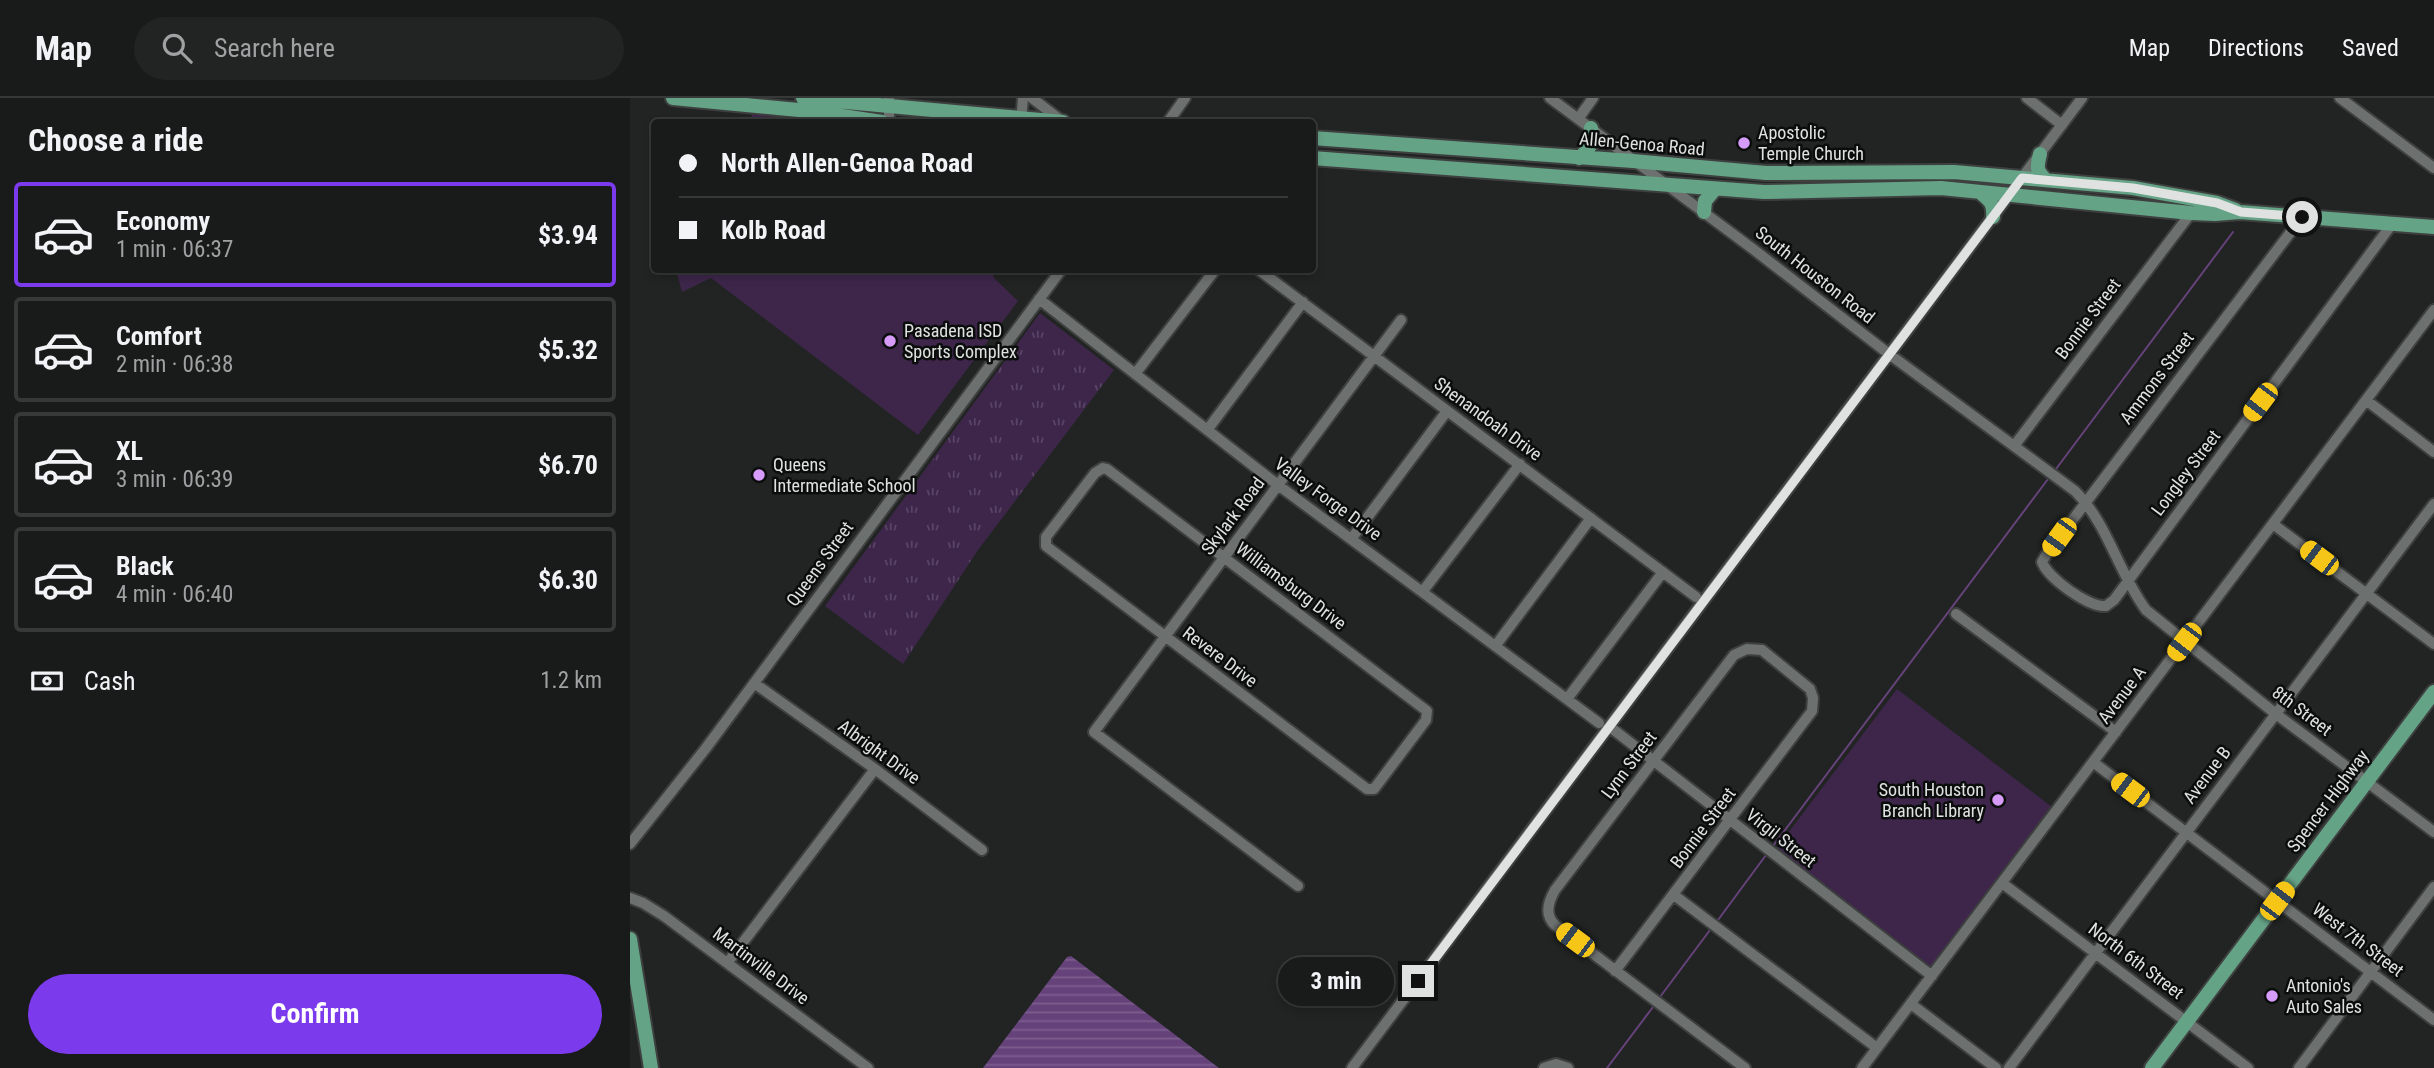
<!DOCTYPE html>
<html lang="en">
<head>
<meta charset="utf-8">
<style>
	:root { --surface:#191b1a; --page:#222423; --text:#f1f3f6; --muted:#9fa1a2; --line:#373939; --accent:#7c3aed }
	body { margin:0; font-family:"Roboto Condensed",sans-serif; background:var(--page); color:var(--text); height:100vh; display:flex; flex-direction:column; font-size:26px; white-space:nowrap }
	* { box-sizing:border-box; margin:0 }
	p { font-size:23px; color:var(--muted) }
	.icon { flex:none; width:38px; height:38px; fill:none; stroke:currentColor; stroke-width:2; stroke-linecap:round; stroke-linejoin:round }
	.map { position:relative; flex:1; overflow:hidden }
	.side { display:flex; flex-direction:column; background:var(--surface); width:630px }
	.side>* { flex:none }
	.banner { position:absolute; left:21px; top:21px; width:665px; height:154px; border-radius:7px; box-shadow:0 4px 10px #0003,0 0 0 2px var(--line); display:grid; align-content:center; height:154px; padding:0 28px; background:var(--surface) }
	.end { position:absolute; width:32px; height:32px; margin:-16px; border:9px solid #e0e2e1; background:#111; box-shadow:0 0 0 4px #111 }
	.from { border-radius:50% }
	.bubble { position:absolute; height:49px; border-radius:24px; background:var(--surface); box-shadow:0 4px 10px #0003,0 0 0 2px var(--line); font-size:23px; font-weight:700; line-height:49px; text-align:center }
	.car { position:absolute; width:21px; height:42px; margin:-21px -10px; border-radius:9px; box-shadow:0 0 5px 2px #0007; background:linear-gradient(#f5c518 24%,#345 0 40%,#f5c518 0 76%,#345 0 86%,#f5c518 0) }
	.banner b { display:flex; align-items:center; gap:24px; height:66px; font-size:26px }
	.banner b+b { border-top:2px solid var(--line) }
	.banner i { width:18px; height:18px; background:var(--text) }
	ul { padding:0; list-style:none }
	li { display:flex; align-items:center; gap:21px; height:105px; margin:0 14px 10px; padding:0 14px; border:4px solid var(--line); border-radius:7px }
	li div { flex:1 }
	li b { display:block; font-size:26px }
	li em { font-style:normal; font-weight:700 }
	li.selected { border-color:var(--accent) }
	li>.icon { width:63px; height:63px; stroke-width:1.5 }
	h2 { padding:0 28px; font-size:32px; line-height:84px }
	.pay { display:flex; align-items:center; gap:18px; height:77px; padding:0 28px; font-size:26px }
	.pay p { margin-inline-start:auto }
	.action { display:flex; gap:14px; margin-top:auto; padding:14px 28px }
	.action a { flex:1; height:80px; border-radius:42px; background:var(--accent); color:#fff; font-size:28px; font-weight:700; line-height:80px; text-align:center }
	header { display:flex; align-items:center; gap:42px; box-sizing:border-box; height:98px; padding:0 35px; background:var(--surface); border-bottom:2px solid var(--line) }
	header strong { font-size:33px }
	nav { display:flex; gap:38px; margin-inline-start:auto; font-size:24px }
	.search { width:490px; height:63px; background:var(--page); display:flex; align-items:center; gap:18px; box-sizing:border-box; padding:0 24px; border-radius:38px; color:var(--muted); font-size:26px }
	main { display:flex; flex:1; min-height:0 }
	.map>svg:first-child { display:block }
	.grass { fill:url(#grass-tufts) }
	.park { fill:#3d264a }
	.water { fill:url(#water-rules) }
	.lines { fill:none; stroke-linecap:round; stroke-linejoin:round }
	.stream { stroke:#66427b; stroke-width:2 }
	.minor-casing { stroke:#3d403f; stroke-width:14 }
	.major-casing { stroke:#3d403f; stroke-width:18 }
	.minor { stroke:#6c706e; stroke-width:10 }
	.major { stroke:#65a387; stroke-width:14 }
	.route { stroke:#e0e2e1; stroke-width:9 }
	.poi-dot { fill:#d69bf9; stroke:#0b0d0c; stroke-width:2.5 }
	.labels { text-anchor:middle; stroke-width:5; stroke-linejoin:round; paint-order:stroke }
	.poi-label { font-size:18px; fill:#e0e2e1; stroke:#0b0d0c; text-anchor:start }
	.street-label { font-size:18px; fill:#e0e2e1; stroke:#0b0d0c }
</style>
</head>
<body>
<header>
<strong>Map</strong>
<div class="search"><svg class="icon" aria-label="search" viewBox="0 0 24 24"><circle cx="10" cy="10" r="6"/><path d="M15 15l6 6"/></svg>Search here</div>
<nav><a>Map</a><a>Directions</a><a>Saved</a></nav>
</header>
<main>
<section class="side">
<h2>Choose a ride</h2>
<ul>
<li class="selected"><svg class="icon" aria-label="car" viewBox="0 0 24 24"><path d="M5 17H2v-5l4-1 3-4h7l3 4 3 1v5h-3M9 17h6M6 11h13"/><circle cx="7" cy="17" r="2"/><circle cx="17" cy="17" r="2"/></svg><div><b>Economy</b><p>1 min · 06:37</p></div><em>$3.94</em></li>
<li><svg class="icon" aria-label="car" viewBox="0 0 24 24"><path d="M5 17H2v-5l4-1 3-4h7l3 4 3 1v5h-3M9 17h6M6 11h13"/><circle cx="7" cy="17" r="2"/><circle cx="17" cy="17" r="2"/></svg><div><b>Comfort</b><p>2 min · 06:38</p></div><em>$5.32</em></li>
<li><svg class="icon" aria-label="car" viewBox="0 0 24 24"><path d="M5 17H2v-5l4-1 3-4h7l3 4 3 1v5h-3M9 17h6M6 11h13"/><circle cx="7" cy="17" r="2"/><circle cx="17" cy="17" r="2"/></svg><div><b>XL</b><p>3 min · 06:39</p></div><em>$6.70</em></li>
<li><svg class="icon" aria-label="car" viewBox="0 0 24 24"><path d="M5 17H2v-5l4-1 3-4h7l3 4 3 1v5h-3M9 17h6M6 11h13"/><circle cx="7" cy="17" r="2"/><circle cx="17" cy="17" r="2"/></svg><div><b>Black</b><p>4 min · 06:40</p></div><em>$6.30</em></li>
</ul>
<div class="pay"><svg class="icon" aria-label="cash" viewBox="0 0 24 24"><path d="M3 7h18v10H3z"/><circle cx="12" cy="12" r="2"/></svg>Cash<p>1.2 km</p></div>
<div class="action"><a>Confirm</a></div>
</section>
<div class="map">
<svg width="1804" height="970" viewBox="0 0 1804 970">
	<defs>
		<pattern id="grass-tufts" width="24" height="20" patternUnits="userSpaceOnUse" patternTransform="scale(1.75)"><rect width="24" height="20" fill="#3d264a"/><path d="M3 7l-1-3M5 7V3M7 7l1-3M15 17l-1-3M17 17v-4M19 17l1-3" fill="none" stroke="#594564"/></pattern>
		<pattern id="water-rules" width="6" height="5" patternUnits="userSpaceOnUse" patternTransform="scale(1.75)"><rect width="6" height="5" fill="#66427b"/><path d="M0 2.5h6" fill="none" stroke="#7c5d8d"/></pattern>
	</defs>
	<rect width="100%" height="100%" fill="#212422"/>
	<path class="grass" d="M410,215l74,57 -136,180 -75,114 -78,-58z"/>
	<path class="park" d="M123,16l86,8h-92z
		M46,172h315l3,8 24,23 -100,134 -207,-157 -29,14z
		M1267,591l155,118 -121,160 -155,-118z"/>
	<path class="water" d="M441,858l148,112h-236l84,-111z"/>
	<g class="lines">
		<path class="stream" d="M1426,371l177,-237
			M1143,748l275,-367
			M1088,822l48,-65
			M1030,899l50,-67
			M977,970l46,-61"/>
		<defs>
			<path id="minor" d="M259,0v24
				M402,0l31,24
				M920,0l203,151 136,105 186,137c33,33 43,81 71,119l130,104 158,118
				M1397,0l35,27
				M1710,0l94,70
				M948,21l15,-21
				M391,24l2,-24
				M538,24l17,-24
				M1672,119l-256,338 -4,7c6,16 47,46 64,44l8,-6 278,-376
				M629,172l437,327
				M409,201l239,186 321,238
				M505,276l80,-104
				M1736,302l68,52
				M578,331l95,-127
				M1384,348l177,-233
				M473,370l4,1 320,242 -1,9 -52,69h-7l-321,-243v-9l49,-64z
				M1643,426l161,120
				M722,440l95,-127
				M793,493l97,-127
				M1326,516l160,118
				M866,547l95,-127
				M124,585l121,86 107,81
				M937,601l96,-127
				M980,629l322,249
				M1463,664l341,258
				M0,746l76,-96 355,-478
				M1372,785l246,185
				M668,788l-204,-154 307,-412
				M1044,797l203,153
				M0,800l13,5 21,13 204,152
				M98,864l147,-193
				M985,873l197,-260 1,-13 -3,-9 -48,-39 -15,-1 -13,6 -179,235c-7,12 -11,25 0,35l190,143
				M1281,906l85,64
				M722,970l730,-970
				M914,970l12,-4 12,4
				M1232,970l572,-758
				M1379,970l425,-564
				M1669,970l135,-181"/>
			<path id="major" d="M43,0l136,13 73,11
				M173,0l260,24
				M682,40l321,23 133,12 188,-1 179,16 84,15 19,7
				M1410,56c-3,12 -4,17 5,25
				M682,60l452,34 177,-4 250,25 24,1 25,-2 194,15
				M949,60c10,-8 16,-16 12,-30
				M1352,96c9,7 12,11 11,23
				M1074,114l1,-11 10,-12
				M0,841l21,129
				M1522,970l282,-376"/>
		</defs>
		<use href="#minor" class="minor-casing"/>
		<use href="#major" class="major-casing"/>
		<use href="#minor" class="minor"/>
		<use href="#major" class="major"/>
	</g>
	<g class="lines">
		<path class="route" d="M788,883l604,-803 111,10 84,15 24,9 61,5"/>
	</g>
	<g class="poi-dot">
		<circle cx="1114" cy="45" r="7"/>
		<circle cx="260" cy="243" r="7"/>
		<circle cx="129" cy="377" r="7"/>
		<circle cx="1368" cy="702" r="7"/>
		<circle cx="1642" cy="898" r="7"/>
	</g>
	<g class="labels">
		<g class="poi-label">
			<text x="1128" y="41">Apostolic<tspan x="1128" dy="21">Temple Church</tspan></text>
			<text x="274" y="239">Pasadena ISD<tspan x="274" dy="21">Sports Complex</tspan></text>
			<text x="143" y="373">Queens<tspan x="143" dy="21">Intermediate School</tspan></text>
			<text x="1354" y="698" text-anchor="end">South Houston<tspan x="1354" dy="21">Branch Library</tspan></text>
			<text x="1656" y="894">Antonio's<tspan x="1656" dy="21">Auto Sales</tspan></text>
		</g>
		<g class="street-label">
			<text transform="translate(1012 46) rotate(5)" y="6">Allen-Genoa Road</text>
			<text transform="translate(1185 177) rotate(38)" y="6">South Houston Road</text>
			<text transform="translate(1458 221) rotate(-53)" y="6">Bonnie Street</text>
			<text transform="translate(1527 280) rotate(-53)" y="6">Ammons Street</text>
			<text transform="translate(858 321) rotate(36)" y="6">Shenandoah Drive</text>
			<text transform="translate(1556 375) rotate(-53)" y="6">Longley Street</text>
			<text transform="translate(698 401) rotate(36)" y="6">Valley Forge Drive</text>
			<text transform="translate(603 418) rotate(-53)" y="6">Skylark Road</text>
			<text transform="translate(190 466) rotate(-54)" y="6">Queens Street</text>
			<text transform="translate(661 488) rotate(37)" y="6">Williamsburg Drive</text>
			<text transform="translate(590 559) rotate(37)" y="6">Revere Drive</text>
			<text transform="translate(1492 597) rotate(-53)" y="6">Avenue A</text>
			<text transform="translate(1672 613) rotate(37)" y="6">8th Street</text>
			<text transform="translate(249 654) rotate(36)" y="6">Albright Drive</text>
			<text transform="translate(999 667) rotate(-53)" y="6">Lynn Street</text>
			<text transform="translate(1577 677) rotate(-53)" y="6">Avenue B</text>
			<text transform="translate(1698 703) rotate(-53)" y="6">Spencer Highway</text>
			<text transform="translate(1073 730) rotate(-53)" y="6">Bonnie Street</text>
			<text transform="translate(1151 740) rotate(38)" y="6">Virgil Street</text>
			<text transform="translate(1728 842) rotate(37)" y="6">West 7th Street</text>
			<text transform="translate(1506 863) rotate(37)" y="6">North 6th Street</text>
			<text transform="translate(131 868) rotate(37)" y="6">Martinville Drive</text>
		</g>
	</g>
</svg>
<i class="end from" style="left:1672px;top:119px"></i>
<i class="end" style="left:788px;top:883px"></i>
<div class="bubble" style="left:648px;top:859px;width:116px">3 min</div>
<i class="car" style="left:1630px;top:304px;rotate:217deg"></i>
<i class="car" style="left:1429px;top:439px;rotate:216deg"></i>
<i class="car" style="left:1689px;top:460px;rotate:307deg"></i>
<i class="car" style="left:1554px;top:544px;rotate:217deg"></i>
<i class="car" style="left:1500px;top:692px;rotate:307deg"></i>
<i class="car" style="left:1647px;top:803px;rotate:37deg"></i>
<i class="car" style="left:945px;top:842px;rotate:307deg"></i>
<div class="banner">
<b><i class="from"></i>North Allen-Genoa Road</b>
<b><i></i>Kolb Road</b>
</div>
</div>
</main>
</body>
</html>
